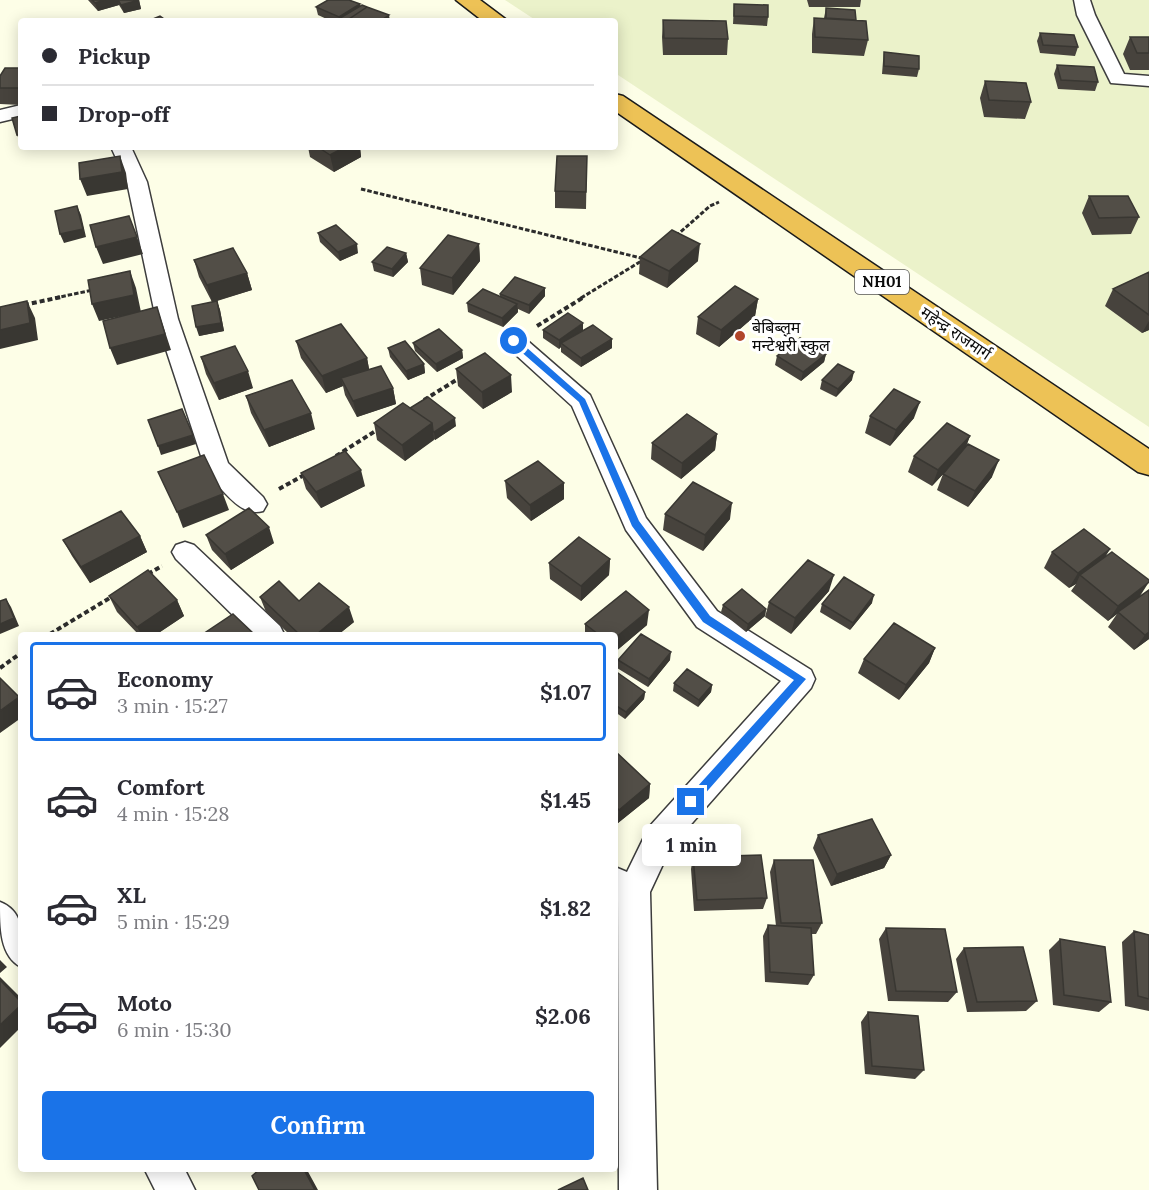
<!DOCTYPE html>
<html lang="en">
<head>
<meta charset="utf-8">
<style>
	:root { --surface:#fff; --page:#f2f2f3; --text:#2b2b33; --muted:#7c7c81; --line:#e1e1e2; --accent:#1a73e8 }
	body { margin:0; font-family:Lora,"Noto Sans Devanagari",serif; background:var(--page); color:var(--text); height:100vh; display:flex; flex-direction:column; font-size:22px; white-space:nowrap }
	* { box-sizing:border-box; margin:0 }
	p { font-size:20px; color:var(--muted) }
	.icon { flex:none; width:33px; height:33px; fill:none; stroke:currentColor; stroke-width:2; stroke-linecap:round; stroke-linejoin:round }
	.map { position:relative; flex:1; overflow:hidden }
	.panel { position:absolute; left:18px; top:632px; width:600px; height:540px; display:flex; flex-direction:column; background:var(--surface); border-radius:6px; box-shadow:0 3px 15px #0003 }
	.panel>* { flex:none }
	.banner { position:absolute; left:18px; top:18px; width:600px; height:132px; border-radius:6px; box-shadow:0 3px 15px #0003; display:grid; align-content:center; height:132px; padding:0 24px; background:var(--surface) }
	.end { position:absolute; width:27px; height:27px; margin:-14px; border:8px solid #1a73e8; background:#fff; box-shadow:0 0 0 3px #fff }
	.from { border-radius:50% }
	.bubble { position:absolute; height:42px; border-radius:6px; background:var(--surface); box-shadow:0 3px 15px #0003; font-size:20px; font-weight:800; line-height:42px; text-align:center }
	.banner b { display:flex; align-items:center; gap:21px; height:57px; font-size:22px }
	.banner b+b { border-top:2px solid var(--line) }
	.banner i { width:15px; height:15px; background:var(--text) }
	ul { padding:10px 0 0; list-style:none }
	li { display:flex; align-items:center; gap:18px; height:99px; margin:0 12px 9px; padding:0 12px; border:3px solid transparent; border-radius:6px }
	li div { flex:1 }
	li b { display:block; font-size:22px }
	li em { font-style:normal; font-weight:800 }
	li.on { border-color:var(--accent) }
	li>.icon { width:54px; height:54px; stroke-width:1.5 }
	.action { display:flex; gap:12px; margin-top:auto; padding:12px 24px }
	.action a { flex:1; height:69px; border-radius:6px; background:var(--accent); color:#fff; font-size:24px; font-weight:800; line-height:69px; text-align:center }
	.map>svg:first-child { display:block }
	.farmland { fill:#ebf2ca }
	.lines { fill:none; stroke-linecap:round; stroke-linejoin:round }
	.street-casing { stroke:#3d3d3d; stroke-width:3 }
	.highway-casing { stroke:#1b1b1b; stroke-width:3 }
	.path-far1 { stroke:#2c2c2c; stroke-width:3; stroke-dasharray:4.5 2; stroke-linecap:butt }
	.path { stroke:#2c2c2c; stroke-width:4; stroke-dasharray:5 3; stroke-linecap:butt }
	.street { fill:#fff; fill-rule:evenodd }
	.highway { fill:#edc256; fill-rule:evenodd }
	.wall { fill:#47433d }
	.shaded-wall { fill:#393732 }
	.building { fill:#524e47; stroke:#393732; stroke-width:1.5 }
	.route { fill:#1a73e8 }
	.poi-dot { fill:#b1462a; stroke:#fff; stroke-width:2 }
	.labels { text-anchor:middle; stroke-width:6; stroke-linejoin:round; paint-order:stroke }
	.shield { fill:#fff; stroke:#545454; stroke-width:1.5 }
	.shield-label { font-size:15px; font-weight:bold; fill:#0a0a0a }
	.poi-label { font-size:16px; fill:#0a0a0a; stroke:#fff; text-anchor:start }
	.street-label { font-size:16px; fill:#0a0a0a; stroke:#fff }
</style>
</head>
<body>
<div class="map">
<svg width="1149" height="1190" viewBox="0 0 1149 1190">
	<rect width="100%" height="100%" fill="#fdfee7"/>
	<path class="farmland" d="M505,0h644v427l-534,-354v-52h-78z"/>
	<g class="lines">
		<defs>
			<path id="street" d="M1074,0h16l5,15 29,59 25,2v10l-38,-3 -34,-68z
				M21,105v12l-21,5v-12z
				M111,147h20l16,35 31,137 50,144 35,34 4,7 -4,7c-22,7 -40,-22 -55,-36l-3,-7 -49,-149 -29,-137z
				M514,333l8,3 68,59 56,123 71,93 94,59 4,9 -4,9 -140,159 -21,45 7,298h-38l-1,-290 -3,-2v-31l12,5 22,-45 132,-146 -84,-54 -71,-97 -54,-124 -66,-60 -3,-5 3,-5z
				M185,542l9,3 86,81 4,8h-32l-76,-75 -4,-7 4,-7z
				M0,902c28,11 21,40 21,65 -21,-11 -21,-39 -21,-65z
				M144,1168h40l11,22h-40z"/>
			<path id="highway" d="M456,0h24l28,21h-25z
				M615,94l8,2 526,353v26l-11,-3 -523,-361z"/>
		</defs>
		<use href="#street" class="street-casing"/>
		<use href="#highway" class="highway-casing"/>
		<path class="path-far1" d="M361,189l284,70
			M676,236l34,-30 9,-4
			M55,298l38,-8
			M581,298l62,-38"/>
		<path class="path" d="M24,305l37,-8
			M537,326l47,-29
			M424,400l37,-23
			M336,456l41,-26
			M279,489l27,-15
			M148,574l14,-8
			M50,634l63,-38
			M0,668l21,-15"/>
		<use href="#street" class="street"/>
		<use href="#highway" class="highway"/>
	</g>
	<path class="wall" d="M88,0h51l2,9 -17,4 -5,-8 -21,6z
		M807,0h54l-1,7h-51z
		M360,4v3l29,8v5l6,1h-64l-13,-6 -2,-8z
		M734,4l34,13 -1,9 -34,-2z
		M826,8l30,12 12,20 -4,16 -52,-3v-19l2,-16h10z
		M663,20l65,19 -1,16h-64l-1,-18z
		M1040,33l38,14 -3,9 -35,-3 -3,-12z
		M1130,37h19v33h-19l-7,-16z
		M884,52l35,17 -2,8 -35,-3 1,-13z
		M1057,65l41,17 -3,9 -37,-2 -4,-15z
		M21,68v37l-21,-1v-28z
		M985,81l46,21 -6,17 -41,-2 -4,-19z
		M308,147h52l1,10 -27,15 -24,-15z
		M587,156l-1,53 -31,-1v-17z
		M1089,196l50,21 -8,17 -39,1 -10,-22z
		M318,233l40,20 -18,8 -20,-19z
		M479,244l1,17 -27,34 -31,-10 -2,-17z
		M406,253l2,9 -15,15 -19,-6 -2,-9z
		M640,257l58,4 -31,27 -28,-14z
		M194,260l53,13 5,17 -38,12 3,-1 3,9 4,21 -25,5 13,-34 -13,-25z
		M1149,272v58l-7,3 -37,-27 8,-17z
		M500,294l45,2 -16,18 -11,-5v3l-15,15 -35,-15 -1,-9 33,-7z
		M758,299l-3,17 -36,31 -23,-13 2,-17z
		M543,330h40l29,18 -31,19 -20,-15v-5l-2,2 -16,-11z
		M296,341l71,17 2,11 24,19 3,16 -39,13 -12,-22 -2,-9 -17,7 -25,-35z
		M413,343l49,7 1,8 -26,14 -22,-21z
		M388,348l36,16 1,9 -17,7 -18,-23z
		M826,354l-2,8 -23,19 -26,-16 2,-9z
		M201,357l52,31 -34,12 -13,-26z
		M456,369l56,23 -29,17 -25,-23z
		M822,380h30l-16,17 -16,-8z
		M246,396l69,33 -46,18 -18,-34z
		M410,408l46,18 -21,14 -1,-1 -29,22 -28,-21 -3,-17z
		M870,416l44,2 -24,28 -25,-13z
		M717,434l-2,16 -34,29 -30,-20 1,-16z
		M970,436l-4,10 26,31 -24,30 -31,-17 6,-16 -11,12 -24,-14 6,-16z
		M301,473l64,13 -44,22 -15,-19z
		M505,481l59,18 -33,22 -24,-23z
		M665,514l65,5 -27,32 -40,-21z
		M206,535l68,8 -43,27 -19,-20z
		M140,536l7,16 -57,31 -18,-27 -9,-16z
		M1110,549l-5,8 35,39 9,-6v49l-15,11 -26,-23 9,-13 -9,7 -37,-30 5,-7 -7,4 -25,-20 8,-16z
		M610,559l-1,16 -28,26 -31,-22 -1,-16z
		M829,591l-38,43 -26,-17 4,-15z
		M109,596l68,4 7,16 -27,18h-19l-21,-22z
		M260,597l39,4 55,21 -15,12h-50l-23,-22z
		M872,603l-22,27 -30,-18 2,-8z
		M723,605l43,4 -1,7 -19,16 -25,-20z
		M585,624l62,1 -32,27v-18h-30z
		M935,648l-6,15 -30,37 -41,-27 6,-14z
		M618,660h52l-22,27 -31,-19z
		M615,676l30,16 -1,7 -19,20 -10,-7z
		M674,683l38,2 -1,7 -13,15 -25,-16z
		M615,751l35,33 -1,14 -31,25 -3,-3z
		M818,835l73,20 -7,13 -53,18 -18,-38z
		M693,857l74,41 -4,11 -69,2 -3,-42z
		M774,860l48,63 -6,11h-5l3,41 -6,10 -43,-3 -2,-46 5,-11 8,1 -6,-54z
		M886,928l71,64 -9,10 -60,-1 -9,-62z
		M1134,931l15,4v76l-24,-5 -3,-64z
		M1060,939l51,63 -12,10 -46,-7 -4,-55z
		M964,948l73,53 -11,10 -59,1 -11,-53z
		M868,1012l56,58 -9,9 -50,-5 -4,-52z"/>
	<path class="shaded-wall" d="M105,0h13l1,5 -21,6 -3,-8z
		M139,0l2,9 -17,4 -3,-8z
		M360,4l1,9 -22,8v-4z
		M389,15l1,6h-10z
		M21,134v9l-4,-8z
		M345,147h15l1,10 -27,15 -4,-17z
		M120,156l6,17 2,16 -41,7 -7,-17z
		M77,206l4,9 5,22 -22,6 -4,-9z
		M137,237l6,17 -40,10 -7,-17z
		M357,244l1,9 -18,8 -2,-9z
		M479,244l1,17 -27,34 -1,-17z
		M700,244l-2,17 -31,27 2,-17z
		M406,253l2,9 -15,15 -1,-8z
		M130,271l6,17 5,24 -42,9 -7,-17z
		M247,273l5,17 -40,12 -5,-17z
		M545,288v8l-16,18v-9z
		M758,299l-3,17 -36,31 2,-17z
		M27,301l8,17 3,22 -38,9v-19z
		M217,301l3,9 4,21 -25,5 -3,-9z
		M517,304l1,8 -15,15 -1,-9z
		M157,307l14,43 -54,15 -7,-17z
		M1149,321v9l-7,3z
		M583,323v8l-22,12v4l-2,2v-9z
		M612,339v9l-31,19v-9z
		M462,350l1,8 -26,14 -1,-8z
		M826,354l-2,8 -23,19 2,-9z
		M367,358l3,16 -29,4 2,8 -17,7 -4,-17z
		M424,364l1,9 -17,7 -2,-9z
		M248,371l5,17 -34,12 -5,-17z
		M854,372l-2,8 -16,17 2,-8z
		M511,375l1,17 -29,17 -1,-17z
		M393,388l3,16 -39,13 -4,-16z
		M920,402l-6,16 -24,28 6,-16z
		M311,413l4,16 -46,18 -5,-17z
		M455,418l1,8 -21,14 -1,-8z
		M432,423l2,17 -29,21 -3,-16z
		M717,434l-2,16 -34,29 1,-16z
		M193,435l3,9 -35,11 -3,-9z
		M970,436l-6,16 -32,34 6,-16z
		M999,460l-7,17 -24,30 7,-16z
		M361,470l4,16 -44,22 -5,-16z
		M564,483v16l-33,22 -1,-16z
		M223,494l6,16 -46,18 -6,-16z
		M732,503l-2,16 -27,32 2,-16z
		M269,527l5,16 -43,27 -6,-16z
		M140,536l7,16 -57,31 -9,-16z
		M1110,549l-10,16 -20,10 -4,9 -7,4 9,-15z
		M610,559l-1,16 -28,26v-15z
		M834,575l-5,16 -38,43 4,-16z
		M1149,582l-9,14 -32,25 10,-15z
		M874,595l-2,8 -22,27 3,-7z
		M6,599l5,8 8,19 -19,8v-10z
		M177,600l7,16 -27,18h-16l-4,-7z
		M349,607l5,15 -15,12h-22z
		M766,609l-1,7 -19,16 2,-8z
		M649,610l-2,15 -32,27v-14z
		M1149,632v7l-15,11 11,-15z
		M935,648l-6,15 -30,37 7,-15z
		M671,652l-1,8 -22,27 1,-8z
		M712,685l-1,7 -13,15 1,-7z
		M645,692l-1,7 -19,20 1,-7z
		M19,697l2,4v17l-21,15v-22z
		M650,784l-1,14 -31,25 1,-13z
		M891,855l-7,13 -53,18 6,-12z
		M0,960l7,7 -7,6z
		M0,977l21,21v4l-21,-22z
		M21,1005v22l-21,21v-23z
		M303,1168h3l12,22h-3z"/>
	<path class="building" d="M92,0h13l-10,3z
		M118,0h21l-18,5z
		M328,0h21l11,4 -21,13 -23,-10z
		M734,4l34,1v12l-34,-1z
		M362,5l5,2 -21,14h-11z
		M367,7l22,8 -9,6h-34z
		M826,8l29,2 1,10 -30,-2z
		M160,16l7,5h-19z
		M814,18l52,3 2,19 -53,-3z
		M663,20l63,1 2,18 -64,-1z
		M1040,33l34,2 4,12 -35,-2z
		M1130,37h19v16h-12z
		M884,52l35,4v13l-35,-3z
		M1057,65l37,2 4,15 -37,-2z
		M5,68h16v20h-21v-12z
		M985,81l41,2 5,19 -42,-2z
		M21,116v18l-4,1 -5,-17z
		M318,147h27l-15,8z
		M120,156l2,16 -42,7 -1,-16z
		M557,156h30l-1,36 -31,-1z
		M1089,196h39l11,21 -40,1z
		M77,206l6,23 -23,5 -5,-23z
		M129,216l8,21 -41,10 -6,-22z
		M336,225l21,19 -19,8 -20,-19z
		M672,230l28,14 -31,27 -29,-14z
		M448,235l31,9 -27,34 -32,-10z
		M387,247l19,6 -14,16 -20,-7z
		M233,248l14,25 -40,12 -13,-25z
		M130,271l4,24 -42,9 -4,-24z
		M1149,272v43l-36,-26z
		M515,277l30,11 -16,17 -29,-11z
		M735,286l23,13 -37,31 -23,-13z
		M483,289l34,15 -15,14 -35,-15z
		M27,301l3,22 -30,7v-23z
		M217,301l4,22 -25,4 -4,-21z
		M157,307l8,27 -55,14 -7,-27z
		M568,313l15,10 -24,17 -16,-10z
		M341,324l26,34 -45,18 -26,-35z
		M593,325l19,14 -31,19 -20,-15z
		M439,329l23,21 -26,14 -23,-21z
		M800,338l26,16 -23,18 -26,-16z
		M405,341l19,23 -18,7 -18,-23z
		M235,346l13,25 -34,12 -13,-26z
		M485,353l26,22 -29,17 -26,-23z
		M838,364l16,8 -16,17 -16,-9z
		M381,366l12,22 -40,13 -12,-23z
		M292,380l19,33 -47,17 -18,-34z
		M894,389l26,13 -24,28 -26,-14z
		M428,397l27,21 -21,14 -1,-1 -1,-8 -22,-15z
		M403,403l29,20 -30,22 -28,-22z
		M182,409l11,26 -35,11 -10,-26z
		M687,414l30,20 -35,29 -30,-20z
		M947,423l23,13 -32,34 -24,-14z
		M968,444l31,16 -24,31 -32,-17z
		M345,451l16,19 -45,22 -15,-19z
		M204,455l19,39 -46,18 -19,-40z
		M538,461l26,22 -34,22 -25,-24z
		M693,482l39,21 -27,32 -40,-21z
		M249,508l20,19 -44,27 -19,-19z
		M121,511l19,25 -59,31 -18,-27z
		M1084,529l26,20 -32,24 -26,-21z
		M579,537l31,22 -29,27 -32,-23z
		M1112,552l37,28v2l-31,24 -38,-31z
		M808,560l26,15 -39,43 -26,-16z
		M148,570l29,30 -40,27 -28,-31z
		M844,577l30,18 -21,28 -31,-19z
		M279,581l20,20 20,-18 30,24 -32,27h-18l-39,-37z
		M742,589l24,20 -18,15 -25,-19z
		M1149,590v42l-4,3 -27,-23z
		M626,591l23,19 -34,28v-4h-17l-13,-10z
		M6,599l8,19 -14,6v-23z
		M233,614l21,20h-51z
		M894,623l41,25 -29,37 -42,-26z
		M641,634l30,18 -22,27 -31,-19z
		M687,669l25,16 -13,15 -25,-17z
		M618,673l27,19 -19,20 -11,-7v-29z
		M0,678l19,19 -19,14z
		M615,751l35,33 -31,26 -4,-4z
		M872,819l19,36 -54,19 -19,-39z
		M761,855l6,43 -70,2 -4,-43z
		M774,860h39l9,63h-41z
		M768,925l43,3 3,47 -44,-3z
		M886,928l59,1 12,63 -61,-1z
		M1134,931l15,4v64l-11,-3z
		M1060,939l45,8 6,55 -47,-7z
		M1023,947l14,54 -60,1 -13,-54z
		M0,980l21,22v3l-21,20z
		M868,1012l50,4 6,54 -52,-4z
		M261,1168h42l12,22h-56l-7,-14z
		M583,1178l5,12h-30z"/>
	<path class="route" d="M511,339h6l68,60 54,122 71,95 96,63 -111,126h-8v-7l107,-118 -91,-58 -71,-96 -53,-124 -68,-59z"/>
	<circle class="poi-dot" cx="740" cy="336" r="6"/>
	<g class="labels">
		<rect class="shield" x="855" y="270" width="54" height="24" rx="4.5"/>
		<g class="shield-label">
			<text x="882" y="287">NH01</text>
		</g>
		<g class="poi-label">
			<text x="752" y="333">बेबिब्लुम<tspan x="752" dy="18">मन्टेश्वरी स्कुल</tspan></text>
		</g>
		<g class="street-label">
			<text transform="translate(956 333) rotate(34)" y="6">महेन्द्र राजमार्ग</text>
		</g>
	</g>
</svg>
<i class="end from" style="left:514px;top:341px"></i>
<i class="end" style="left:691px;top:802px"></i>
<div class="bubble" style="left:642px;top:824px;width:99px">1 min</div>
<div class="banner">
<b><i class="from"></i>Pickup</b>
<b><i></i>Drop-off</b>
</div>
<section class="panel">
<ul>
<li class="on"><svg class="icon" aria-label="car" viewBox="0 0 24 24"><path d="M5 17H2v-5l4-1 3-4h7l3 4 3 1v5h-3M9 17h6M6 11h13"/><circle cx="7" cy="17" r="2"/><circle cx="17" cy="17" r="2"/></svg><div><b>Economy</b><p>3 min · 15:27</p></div><em>$1.07</em></li>
<li><svg class="icon" aria-label="car" viewBox="0 0 24 24"><path d="M5 17H2v-5l4-1 3-4h7l3 4 3 1v5h-3M9 17h6M6 11h13"/><circle cx="7" cy="17" r="2"/><circle cx="17" cy="17" r="2"/></svg><div><b>Comfort</b><p>4 min · 15:28</p></div><em>$1.45</em></li>
<li><svg class="icon" aria-label="car" viewBox="0 0 24 24"><path d="M5 17H2v-5l4-1 3-4h7l3 4 3 1v5h-3M9 17h6M6 11h13"/><circle cx="7" cy="17" r="2"/><circle cx="17" cy="17" r="2"/></svg><div><b>XL</b><p>5 min · 15:29</p></div><em>$1.82</em></li>
<li><svg class="icon" aria-label="car" viewBox="0 0 24 24"><path d="M5 17H2v-5l4-1 3-4h7l3 4 3 1v5h-3M9 17h6M6 11h13"/><circle cx="7" cy="17" r="2"/><circle cx="17" cy="17" r="2"/></svg><div><b>Moto</b><p>6 min · 15:30</p></div><em>$2.06</em></li>
</ul>
<div class="action"><a>Confirm</a></div>
</section>
</div>
</body>
</html>
